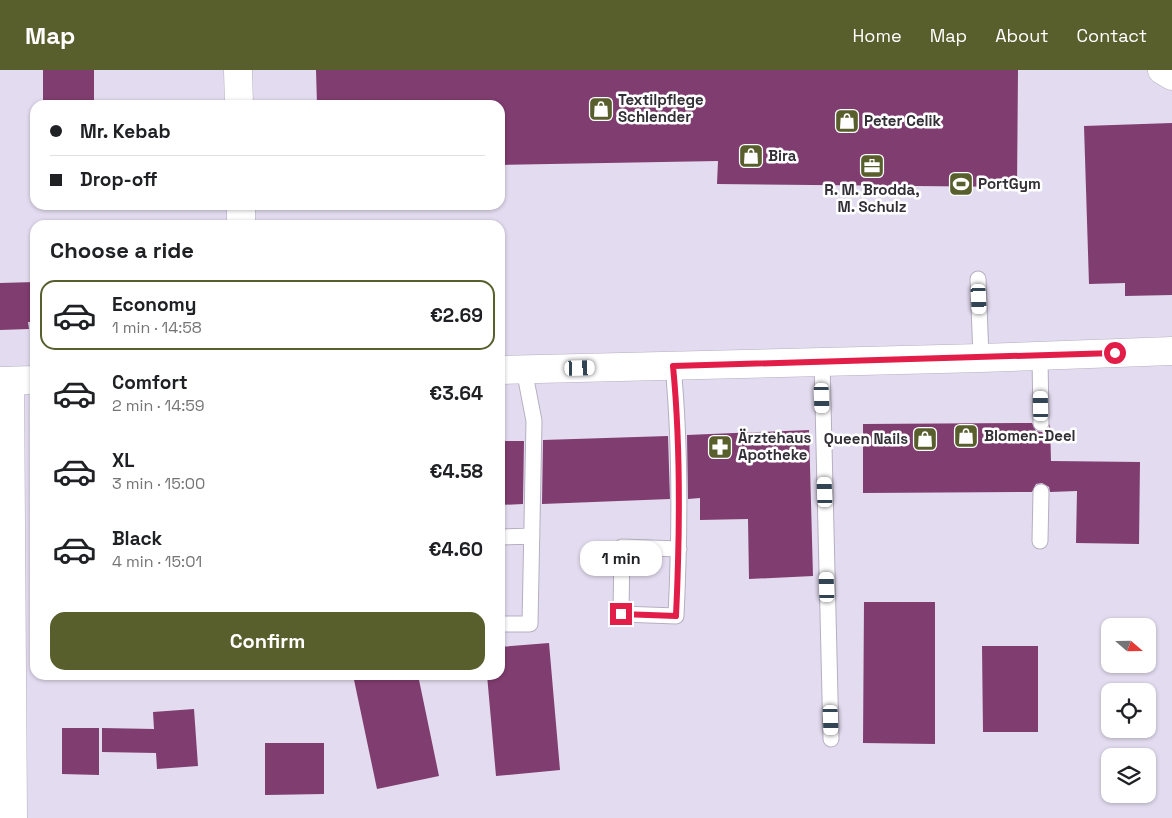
<!DOCTYPE html>
<html lang="en">
<head>
<meta charset="utf-8">
<style>
	:root { --surface:#fff; --page:#f2f2f2; --text:#202124; --muted:#757577; --line:#e0e0e0; --accent:#585e2c }
	body { margin:0; font-family:"Space Grotesk",sans-serif; background:var(--page); color:var(--text); height:100vh; display:flex; flex-direction:column; font-size:19px; white-space:nowrap }
	* { box-sizing:border-box; margin:0 }
	p { font-size:16px; color:var(--muted) }
	.icon { flex:none; width:28px; height:28px; fill:none; stroke:currentColor; stroke-width:2; stroke-linecap:round; stroke-linejoin:round }
	.map { position:relative; flex:1; overflow:hidden }
	.sheet { position:absolute; left:30px; top:150px; width:475px; height:460px; display:flex; flex-direction:column; background:var(--surface); border-radius:15px; box-shadow:0 1px 4px #0004 }
	.sheet>* { flex:none }
	.hud { position:absolute; left:30px; top:30px; width:475px; height:110px; border-radius:15px; box-shadow:0 1px 4px #0004; display:grid; align-content:center; height:110px; padding:0 20px; background:var(--surface) }
	.needle { width:32px; rotate:110deg }
	.buttons { position:absolute; left:1101px; top:548px; display:grid; gap:10px }
	.buttons a { display:grid; place-items:center; width:55px; height:55px; border-radius:10px; background:var(--surface); box-shadow:0 1px 4px #0004; font-size:25px }
	.end { position:absolute; width:22px; height:22px; margin:-11px; border:6px solid #e11d48; background:#fff; box-shadow:0 0 0 2px #fff }
	.from { border-radius:50% }
	.bubble { position:absolute; height:35px; border-radius:15px; background:var(--surface); box-shadow:0 1px 4px #0004; font-size:16px; font-weight:600; line-height:35px; text-align:center }
	.car { position:absolute; width:15px; height:30px; margin:-15px -8px; border-radius:6px; box-shadow:0 0 4px 1px #0007; background:linear-gradient(#fff 24%,#345 0 40%,#fff 0 76%,#345 0 86%,#fff 0) }
	.hud b { display:flex; align-items:center; gap:18px; height:48px; font-size:19px }
	.hud b+b { border-top:1px solid var(--line) }
	.hud i { width:12px; height:12px; background:var(--text) }
	ul { padding:0; list-style:none }
	li { display:flex; align-items:center; gap:15px; height:70px; margin:0 10px 8px; padding:0 10px; border:2px solid transparent; border-radius:15px }
	li div { flex:1 }
	li b { display:block; font-size:19px }
	li em { font-style:normal; font-weight:600 }
	li.active { border-color:var(--accent) }
	li>.icon { width:45px; height:45px; stroke-width:1.5 }
	h2 { padding:0 20px; font-size:22px; line-height:60px }
	.action { display:flex; gap:10px; margin-top:auto; padding:10px 20px }
	.action a { flex:1; height:58px; border-radius:15px; background:var(--accent); color:#fff; font-size:20px; font-weight:600; line-height:58px; text-align:center }
	header { display:flex; align-items:center; gap:30px; box-sizing:border-box; height:70px; padding:0 25px; background:var(--accent); color:#fff }
	header strong { font-size:24px }
	nav { display:flex; gap:28px; margin-inline-start:auto; font-size:18px }
	.map>svg:first-child { display:block }
	.building { fill:#803d70 }
	.lines { fill:none; stroke-linecap:round; stroke-linejoin:round }
	.lane-casing { stroke:#b6aec1; stroke-width:17 }
	.street-casing { stroke:#b6aec1; stroke-width:29 }
	.secondary-casing { stroke:#b6aec1; stroke-width:29 }
	.lane { stroke:#fff; stroke-width:15 }
	.street { stroke:#fff; stroke-width:28 }
	.secondary { stroke:#fff; stroke-width:28 }
	.route { stroke:#e11d48; stroke-width:6 }
	.labels { text-anchor:middle; stroke-width:5; stroke-linejoin:round; paint-order:stroke }
	.poi-label { font-size:15px; font-weight:bold; fill:#322f36; stroke:#fff; text-anchor:start }
</style>
</head>
<body>
<header>
<strong>Map</strong>
<nav><a>Home</a><a>Map</a><a>About</a><a>Contact</a></nav>
</header>
<div class="map">
<svg width="1172" height="748" viewBox="0 0 1172 748">
	<rect width="100%" height="100%" fill="#e3dbef"/>
	<path class="building" d="M43,0h51v35h-51z
		M316,0h702l-1,117 -300,-3 1,-23 -218,4v-60h-183z
		M1172,53v172l-47,1v-13l-36,1 -5,-158z
		M35,212v40h-7l1,7 -29,1v-47z
		M1032,353l4,8 6,1 7,-4 1,-5 1,38 89,1 -1,82 -63,-1 1,-52 -27,1 -1,-5 -7,-4 -6,1 -4,8 -169,1v-69z
		M809,360l4,146 -64,3 -1,-60 -48,1v-22l-12,1 -1,-64z
		M668,366l2,63 -128,5 1,-64z
		M500,371h24l-1,63 -23,1z
		M864,532h71v142l-72,-1z
		M549,573l11,127 -64,6 -9,-101h13v-28z
		M982,576h56v86h-55z
		M353,605h65l21,101 -62,13z
		M194,639l4,57 -41,3 -1,-16 -54,-1v-24l52,1 -1,-17z
		M62,658h37v47l-37,-1z
		M265,673h59v51l-59,1z"/>
	<g class="lines">
		<defs>
			<path id="lane" d="M978,209l3,79
				M1040,286l1,67
				M822,292l9,377
				M673,296c8,83 7,166 3,250l-55,-2 1,-67 57,2
				M500,467l32,-1
				M1040,471l1,-49
				M500,554h30l4,-203 -10,-52"/>
			<path id="street" d="M238,0l1,35
				M1162,0l10,6
				M241,135v20
				M10,311l3,437"/>
			<path id="secondary" d="M500,300l481,-12 191,-7
				M0,311l35,-1"/>
		</defs>
		<use href="#lane" class="lane-casing"/>
		<use href="#street" class="street-casing"/>
		<use href="#secondary" class="secondary-casing"/>
		<use href="#lane" class="lane"/>
		<use href="#street" class="street"/>
		<use href="#secondary" class="secondary"/>
	</g>
	<g class="lines">
		<path class="route" d="M621,544l55,2c4,-84 5,-167 -3,-250l442,-13"/>
	</g>
	<defs>
		<symbol id="shop-square" viewBox="-11 -11 22 22"><rect x="-9" y="-9" width="18" height="18" rx="4" fill="#585e2c" stroke="#fff"/><path d="M-5-2.5h2.3a2.7 3.5 0 0 1 5.4 0H5L5.5 6h-11ZM-1.5-2.5h3a1.5 2.3 0 0 0-3 0Z" fill="#fff"/></symbol>
		<symbol id="office-square" viewBox="-11 -11 22 22"><rect x="-9" y="-9" width="18" height="18" rx="4" fill="#585e2c" stroke="#fff"/><path d="M-6-3h4V-5.5h4V-3h4V5H-6ZM-1-4.5V-3h2v-1.5ZM-6 0V1H6V0Z" fill="#fff"/></symbol>
		<symbol id="stadium-square" viewBox="-11 -11 22 22"><rect x="-9" y="-9" width="18" height="18" rx="4" fill="#585e2c" stroke="#fff"/><path d="M0-5a6.5 5 0 1 0 0 10a6.5 5 0 1 0 0-10ZM-3.5-1.8h7v3.6h-7Z" fill="#fff"/></symbol>
		<symbol id="pharmacy-square" viewBox="-11 -11 22 22"><rect x="-9" y="-9" width="18" height="18" rx="4" fill="#585e2c" stroke="#fff"/><path d="M-2-6h4v4h4v4h-4v4h-4v-4h-4v-4h4Z" fill="#fff"/></symbol>
	</defs>
	<g fill-rule="evenodd">
		<use href="#shop-square" x="587" y="25" width="28" height="28"/>
		<use href="#shop-square" x="833" y="37" width="28" height="28"/>
		<use href="#shop-square" x="737" y="72" width="28" height="28"/>
		<use href="#office-square" x="858" y="82" width="28" height="28"/>
		<use href="#stadium-square" x="947" y="100" width="28" height="28"/>
		<use href="#shop-square" x="952" y="352" width="28" height="28"/>
		<use href="#shop-square" x="911" y="355" width="28" height="28"/>
		<use href="#pharmacy-square" x="706" y="363" width="28" height="28"/>
	</g>
	<g class="labels">
		<g class="poi-label">
			<text x="618" y="35">Textilpflege<tspan x="618" dy="17">Schlender</tspan></text>
			<text x="864" y="56">Peter Celik</text>
			<text x="768" y="91">Bira</text>
			<text x="978" y="119">PortGym</text>
			<text x="872" y="125" text-anchor="middle">R. M. Brodda,<tspan x="872" dy="17">M. Schulz</tspan></text>
			<text x="984" y="371">Blomen-Deel</text>
			<text x="738" y="373">Ärztehaus<tspan x="738" dy="17">Apotheke</tspan></text>
			<text x="908" y="374" text-anchor="end">Queen Nails</text>
		</g>
	</g>
</svg>
<div class="buttons">
<a><svg class="needle" viewBox="-14 -14 28 28"><path d="M0-13l5 13h-10z" fill="#e53935"/><path d="M0 13l5-13h-10z" fill="#757577"/></svg></a>
<a><svg class="icon" aria-label="locate" viewBox="0 0 24 24"><circle cx="12" cy="12" r="6"/><path d="M12 2v4M12 18v4M2 12h4M18 12h4"/></svg></a>
<a><svg class="icon" aria-label="layers" viewBox="0 0 24 24"><path d="M12 4l9 5-9 5-9-5zM3 14l9 5 9-5"/></svg></a>
</div>
<i class="end from" style="left:1115px;top:283px"></i>
<i class="end" style="left:621px;top:544px"></i>
<div class="bubble" style="left:580px;top:471px;width:82px">1 min</div>
<i class="car" style="left:979px;top:229px;rotate:177deg"></i>
<i class="car" style="left:580px;top:298px;rotate:88deg"></i>
<i class="car" style="left:822px;top:328px;rotate:178deg"></i>
<i class="car" style="left:1041px;top:336px;rotate:359deg"></i>
<i class="car" style="left:825px;top:422px;rotate:358deg"></i>
<i class="car" style="left:827px;top:517px;rotate:358deg"></i>
<i class="car" style="left:831px;top:650px;rotate:178deg"></i>
<div class="hud">
<b><i class="from"></i>Mr. Kebab</b>
<b><i></i>Drop-off</b>
</div>
<section class="sheet">
<h2>Choose a ride</h2>
<ul>
<li class="active"><svg class="icon" aria-label="car" viewBox="0 0 24 24"><path d="M5 17H2v-5l4-1 3-4h7l3 4 3 1v5h-3M9 17h6M6 11h13"/><circle cx="7" cy="17" r="2"/><circle cx="17" cy="17" r="2"/></svg><div><b>Economy</b><p>1 min · 14:58</p></div><em>€2.69</em></li>
<li><svg class="icon" aria-label="car" viewBox="0 0 24 24"><path d="M5 17H2v-5l4-1 3-4h7l3 4 3 1v5h-3M9 17h6M6 11h13"/><circle cx="7" cy="17" r="2"/><circle cx="17" cy="17" r="2"/></svg><div><b>Comfort</b><p>2 min · 14:59</p></div><em>€3.64</em></li>
<li><svg class="icon" aria-label="car" viewBox="0 0 24 24"><path d="M5 17H2v-5l4-1 3-4h7l3 4 3 1v5h-3M9 17h6M6 11h13"/><circle cx="7" cy="17" r="2"/><circle cx="17" cy="17" r="2"/></svg><div><b>XL</b><p>3 min · 15:00</p></div><em>€4.58</em></li>
<li><svg class="icon" aria-label="car" viewBox="0 0 24 24"><path d="M5 17H2v-5l4-1 3-4h7l3 4 3 1v5h-3M9 17h6M6 11h13"/><circle cx="7" cy="17" r="2"/><circle cx="17" cy="17" r="2"/></svg><div><b>Black</b><p>4 min · 15:01</p></div><em>€4.60</em></li>
</ul>
<div class="action"><a>Confirm</a></div>
</section>
</div>
</body>
</html>
